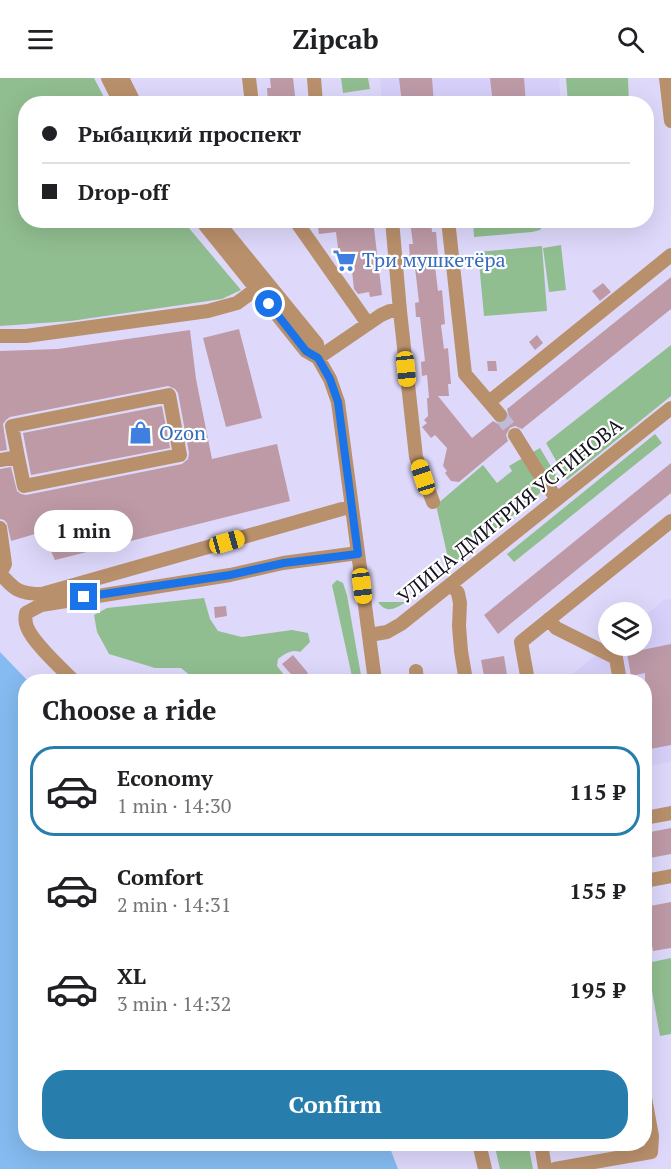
<!DOCTYPE html>
<html lang="en">
<head>
<meta charset="utf-8">
<style>
	:root { --surface:#fff; --page:#f2f2f2; --text:#202124; --muted:#757577; --line:#e0e0e0; --accent:#277ead }
	body { margin:0; font-family:"PT Serif",serif; background:var(--page); color:var(--text); height:100vh; display:flex; flex-direction:column; font-size:22px; white-space:nowrap }
	* { box-sizing:border-box; margin:0 }
	p { font-size:20px; color:var(--muted) }
	.icon { flex:none; width:33px; height:33px; fill:none; stroke:currentColor; stroke-width:2; stroke-linecap:round; stroke-linejoin:round }
	.map { position:relative; flex:1; overflow:hidden }
	.panel { position:absolute; left:18px; top:596px; width:634px; height:477px; display:flex; flex-direction:column; background:var(--surface); border-radius:24px; box-shadow:0 6px 24px #0002 }
	.panel>* { flex:none }
	.banner { position:absolute; left:18px; top:18px; width:636px; height:132px; border-radius:24px; box-shadow:0 6px 24px #0002; display:grid; align-content:center; height:132px; padding:0 24px; background:var(--surface) }
	.tools { position:absolute; left:598px; top:524px; display:grid; gap:12px }
	.tools a { display:grid; place-items:center; width:54px; height:54px; border-radius:50%; background:var(--surface); box-shadow:0 6px 24px #0002; font-size:30px }
	.end { position:absolute; width:27px; height:27px; margin:-14px; border:8px solid #1a73e8; background:#fff; box-shadow:0 0 0 3px #fff }
	.from { border-radius:50% }
	.bubble { position:absolute; height:42px; border-radius:21px; background:var(--surface); box-shadow:0 6px 24px #0002; font-size:20px; font-weight:800; line-height:42px; text-align:center }
	.car { position:absolute; width:18px; height:36px; margin:-18px -9px; border-radius:8px; box-shadow:0 0 4px 2px #0007; background:linear-gradient(#f5c518 24%,#345 0 40%,#f5c518 0 76%,#345 0 86%,#f5c518 0) }
	.banner b { display:flex; align-items:center; gap:21px; height:57px; font-size:22px }
	.banner b+b { border-top:2px solid var(--line) }
	.banner i { width:15px; height:15px; background:var(--text) }
	ul { padding:0; list-style:none }
	li { display:flex; align-items:center; gap:18px; height:90px; margin:0 12px 9px; padding:0 12px; border:3px solid transparent; border-radius:24px }
	li div { flex:1 }
	li b { display:block; font-size:22px }
	li em { font-style:normal; font-weight:800 }
	li.on { border-color:var(--accent) }
	li>.icon { width:54px; height:54px; stroke-width:1.5 }
	h2 { padding:0 24px; font-size:27px; line-height:72px }
	.action { display:flex; gap:12px; margin-top:auto; padding:12px 24px }
	.action a { flex:1; height:69px; border-radius:24px; background:var(--accent); color:#fff; font-size:24px; font-weight:800; line-height:69px; text-align:center }
	header { display:flex; justify-content:space-between; align-items:center; height:78px; padding:0 24px; background:var(--surface); font-size:27px; font-weight:800 }
	.map>svg:first-child { display:block }
	.built { fill:#d7d0fa }
	.green { fill:#91be90 }
	.water { fill:#85bbf0 }
	.building { fill:#be9aa7 }
	.lines { fill:none; stroke-linecap:round; stroke-linejoin:round }
	.minor-tunnel { stroke:#c0bbda; stroke-width:14; stroke-dasharray:14 7; stroke-linecap:butt }
	.minor { stroke:#b9906c; stroke-width:14 }
	.route { stroke:#1a73e8; stroke-width:8 }
	.labels { text-anchor:middle; stroke-width:4.5; stroke-linejoin:round; paint-order:stroke }
	.shop-label { font-size:20px; fill:#366cbe; stroke:#fff; text-anchor:start }
	.street-label { font-size:20px; fill:#13111d; stroke:#fff }
</style>
</head>
<body>
<header><svg class="icon" aria-label="menu" viewBox="0 0 24 24"><path d="M4 6h16M4 12h16M4 18h16"/></svg>Zipcab<svg class="icon" aria-label="search" viewBox="0 0 24 24"><circle cx="10" cy="10" r="6"/><path d="M15 15l6 6"/></svg></header>
<div class="map">
<svg width="671" height="1091" viewBox="0 0 671 1091">
	<rect width="100%" height="100%" fill="#ded9fb"/>
	<path class="built" d="M380,0h179l2,25h-179z
		M671,521v163l-26,4v-85h-73l-1,-6 38,-30h33v-27l22,-18z"/>
	<path class="green" d="M0,0h94l13,25 -81,1v116l157,1 58,69 -19,9 -151,22 -71,5z
		M341,0h27l2,11 -27,4z
		M566,0h62l1,25h-61z
		M542,143v6l-2,3 -8,2 -58,5 -1,-16z
		M561,167l5,45 -17,2 -6,-44z
		M542,168l5,65 -63,5 -6,-64z
		M671,267v51l-104,84 -21,-37z
		M655,356l7,9 -148,119 -7,-8z
		M540,370l19,32 -6,5 -20,-33z
		M521,381l4,1 20,29 -95,78 -14,-62 47,-40 14,18 15,-12 -3,-5z
		M337,502l6,3 4,12 15,86h-9l-21,-96z
		M204,520l6,21 8,12 24,6 50,-7 16,3 2,9 -10,10c-9,-3 -15,2 -22,7l-1,7 12,15h-92l-16,-13h-26l-46,-14 -12,-22 -3,-17 13,-7z
		M378,524h28c-11,7 -20,12 -28,0z
		M671,880v76l-11,2 -13,-73z
		M494,1065h34l5,26h-33z"/>
	<path class="water" d="M0,574l28,29h-2v462h362l10,26h-398z"/>
	<path class="building" d="M270,0h23l3,26h-23l-1,-2h-4l-1,-14h4z
		M399,0h33l2,26h-32z
		M490,0h34l2,26h-33z
		M317,142h56l9,75 -12,2 -1,-5 -11,2 -4,-5 -3,-27 -11,2 -4,-32 -17,2z
		M431,142l1,12h4l3,34h-4l3,25 4,-1 3,34 -4,1 3,24 4,-1 3,36h-3l1,12h-11l34,42 21,-17 5,3 7,-2 4,-5 -2,-8 164,-132v32l-149,120 -7,-3 -5,2 -4,7 2,6 -49,41 -8,-1 -6,-8 2,-2 -4,-5 4,-18 -12,-13 -4,3 -9,-11 5,-4 -3,-3 4,-4 -1,-18h2l-2,-23 -5,1 -1,-14 4,-1 -5,-44h-4l-1,-14 4,-1 -5,-43h-4l-1,-15h4l-3,-22z
		M603,205l8,9 -11,9 -8,-10z
		M239,251l23,89 -36,9 -23,-89z
		M190,252l6,49 16,80 65,-15 13,57 -235,59 -13,-28 -31,9 -4,-18 -3,-3 -4,-1v-50l11,-2 6,24 4,3 5,1 156,-31 6,-5 1,-6 -11,-60 -3,-4 -7,-3 -158,31 -4,3 -3,4 4,26 -7,1v-100l58,-2z
		M537,257l6,8 -8,7 -6,-8z
		M487,283h9l1,10h-9z
		M162,328l8,42 -139,27 -8,-42z
		M671,385v30l-173,141 -14,-19z
		M226,528l1,10 -12,2 -1,-11z
		M671,566v101l-26,5v-77l-14,3 -4,-23z
		M293,577l15,18 -9,8h-2l-15,-17z
		M504,578l4,25h-23l-4,-21z
		M671,750v26l-26,5v-26z
		M671,824v46l-18,3 -8,-44z"/>
	<g class="lines">
		<path class="minor-tunnel" d="M500,337l15,20"/>
		<path class="minor" d="M108,0l13,26
			M122,0l13,26
			M249,0l3,26
			M314,0l2,26
			M666,0l5,43
			M201,142l105,131 12,7
			M216,142l101,124 1,14 12,21 8,23 37,279
			M295,142l73,104
			M392,142l8,91
			M448,142l17,154 35,41
			M0,258h26l182,-25 29,-8 11,-8 17,-14
			M318,280l63,-43 9,-4h10l16,146 17,45
			M489,324l182,-147
			M515,357l21,34 21,30
			M0,382l18,-3 -6,-31 157,-31 11,60 -156,31 -6,-29
			M0,450l5,36 -5,10
			M0,495c14,17 20,21 42,21l300,-85 10,-2
			M451,506l7,9 2,10 -1,23 2,25 5,30
			M549,541l7,9 60,30 4,23
			M369,557l18,-3 14,-8 270,-216
			M416,593l1,10
			M74,603c-13,-13 -41,-38 -47,-54 -2,-5 -2,-9 -1,-14l15,-8 189,-30 53,-12 75,-10
			M528,603l-7,-39 150,-121
			M645,740l26,-5
			M645,803l26,-5
			M479,1065l6,26
			M541,1065l4,26
			M555,1091l96,-17 1,-16 -7,-38"/>
	</g>
	<g class="lines">
		<path class="route" d="M84,519l146,-22 54,-12 74,-9 -20,-152 -8,-23 -12,-21 -12,-7 -37,-47"/>
	</g>
	<defs>
		<symbol id="supermarket-bare" viewBox="-9 -9 18 18"><path d="M-6-5.5h2.5l.6 2H6L4.5 2H-2.5L-4.4-4H-6ZM-1.5 3.2a1.3 1.3 0 1 0 .1 0ZM3 3.2a1.3 1.3 0 1 0 .1 0Z" fill="#3f7fe0" stroke="#fff" stroke-width="2.5" paint-order="stroke"/></symbol>
		<symbol id="shop-bare" viewBox="-9 -9 18 18"><path d="M-5-2.5h2.3a2.7 3.5 0 0 1 5.4 0H5L5.5 6h-11ZM-1.5-2.5h3a1.5 2.3 0 0 0-3 0Z" fill="#3f7fe0" stroke="#fff" stroke-width="2.5" paint-order="stroke"/></symbol>
	</defs>
	<g fill-rule="evenodd">
		<use href="#supermarket-bare" x="328" y="166" width="33" height="33"/>
		<use href="#shop-bare" x="124" y="338" width="33" height="33"/>
	</g>
	<g class="labels">
		<g class="shop-label">
			<text x="362" y="189">Три мушкетёра</text>
			<text x="159" y="362">Ozon</text>
		</g>
		<g class="street-label">
			<text transform="translate(510 433) rotate(-39)" y="7">УЛИЦА ДМИТРИЯ УСТИНОВА</text>
		</g>
	</g>
</svg>
<div class="tools">
<a><svg class="icon" aria-label="layers" viewBox="0 0 24 24"><path d="M12 4l9 5-9 5-9-5zM3 14l9 5 9-5"/></svg></a>
</div>
<i class="end from" style="left:269px;top:226px"></i>
<i class="end" style="left:84px;top:519px"></i>
<div class="bubble" style="left:34px;top:432px;width:99px">1 min</div>
<i class="car" style="left:406px;top:291px;rotate:174deg"></i>
<i class="car" style="left:423px;top:399px;rotate:342deg"></i>
<i class="car" style="left:227px;top:464px;rotate:74deg"></i>
<i class="car" style="left:362px;top:508px;rotate:173deg"></i>
<div class="banner">
<b><i class="from"></i>Рыбацкий проспект</b>
<b><i></i>Drop-off</b>
</div>
<section class="panel">
<h2>Choose a ride</h2>
<ul>
<li class="on"><svg class="icon" aria-label="car" viewBox="0 0 24 24"><path d="M5 17H2v-5l4-1 3-4h7l3 4 3 1v5h-3M9 17h6M6 11h13"/><circle cx="7" cy="17" r="2"/><circle cx="17" cy="17" r="2"/></svg><div><b>Economy</b><p>1 min · 14:30</p></div><em>115 ₽</em></li>
<li><svg class="icon" aria-label="car" viewBox="0 0 24 24"><path d="M5 17H2v-5l4-1 3-4h7l3 4 3 1v5h-3M9 17h6M6 11h13"/><circle cx="7" cy="17" r="2"/><circle cx="17" cy="17" r="2"/></svg><div><b>Comfort</b><p>2 min · 14:31</p></div><em>155 ₽</em></li>
<li><svg class="icon" aria-label="car" viewBox="0 0 24 24"><path d="M5 17H2v-5l4-1 3-4h7l3 4 3 1v5h-3M9 17h6M6 11h13"/><circle cx="7" cy="17" r="2"/><circle cx="17" cy="17" r="2"/></svg><div><b>XL</b><p>3 min · 14:32</p></div><em>195 ₽</em></li>
</ul>
<div class="action"><a>Confirm</a></div>
</section>
</div>
</body>
</html>
